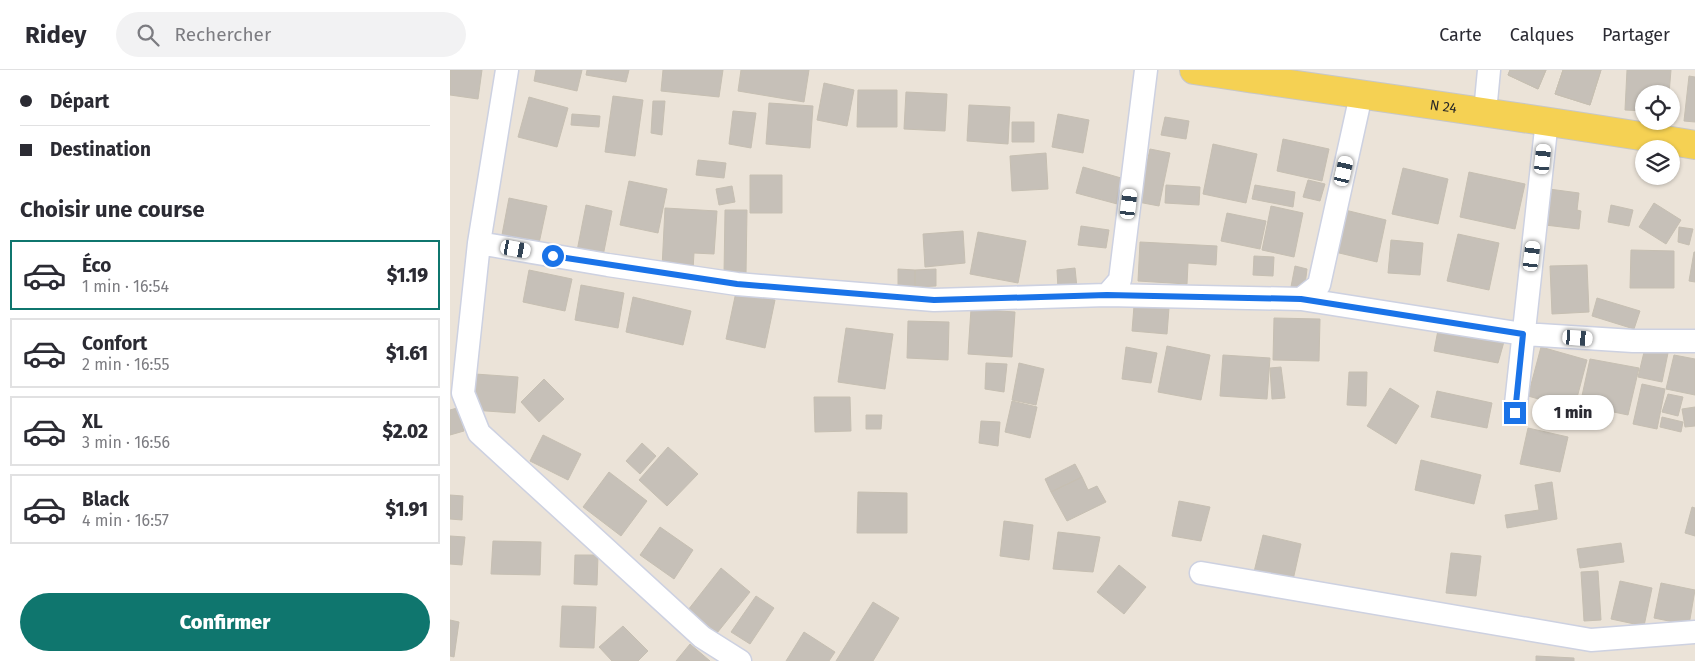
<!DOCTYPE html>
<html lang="fr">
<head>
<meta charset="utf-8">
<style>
	:root { --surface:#fff; --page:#f2f2f3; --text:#2b2b33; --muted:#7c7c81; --line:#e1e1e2; --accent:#0f766e }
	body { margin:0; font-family:"Fira Sans",sans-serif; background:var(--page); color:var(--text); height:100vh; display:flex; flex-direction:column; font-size:19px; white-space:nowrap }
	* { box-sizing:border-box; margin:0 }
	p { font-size:16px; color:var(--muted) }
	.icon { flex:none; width:28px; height:28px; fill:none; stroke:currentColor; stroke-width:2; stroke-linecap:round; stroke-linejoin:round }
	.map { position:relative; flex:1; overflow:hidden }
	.details { display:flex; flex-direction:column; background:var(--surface); width:450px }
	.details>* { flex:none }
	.top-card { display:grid; align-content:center; height:110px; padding:0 20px; background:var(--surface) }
	.buttons { position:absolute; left:1185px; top:15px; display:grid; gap:10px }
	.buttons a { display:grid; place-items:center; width:45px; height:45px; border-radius:50%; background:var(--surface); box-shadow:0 1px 4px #0004; font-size:25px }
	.end { position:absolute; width:22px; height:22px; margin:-11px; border:6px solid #1a73e8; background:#fff; box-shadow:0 0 0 2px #fff }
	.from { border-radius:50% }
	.bubble { position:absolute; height:35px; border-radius:18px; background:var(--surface); box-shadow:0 1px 4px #0004; font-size:16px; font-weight:800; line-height:35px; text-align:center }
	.car { position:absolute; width:15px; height:30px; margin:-15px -8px; border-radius:6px; box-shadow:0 0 4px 1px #0007; background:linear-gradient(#fff 24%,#345 0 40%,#fff 0 76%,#345 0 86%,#fff 0) }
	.top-card b { display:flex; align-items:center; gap:18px; height:48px; font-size:19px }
	.top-card b+b { border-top:1px solid var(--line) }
	.top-card i { width:12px; height:12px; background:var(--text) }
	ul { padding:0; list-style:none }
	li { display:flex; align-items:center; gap:15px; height:70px; margin:0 10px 8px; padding:0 10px; border:2px solid var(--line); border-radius:0px }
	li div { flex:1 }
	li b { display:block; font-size:19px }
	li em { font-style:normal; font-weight:800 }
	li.active { border-color:var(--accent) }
	li>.icon { width:45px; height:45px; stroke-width:1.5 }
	h2 { padding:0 20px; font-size:22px; line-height:60px }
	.button { display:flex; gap:10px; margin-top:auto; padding:10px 20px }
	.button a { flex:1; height:58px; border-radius:30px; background:var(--accent); color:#fff; font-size:20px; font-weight:800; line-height:58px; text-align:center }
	header { display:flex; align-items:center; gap:30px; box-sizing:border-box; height:70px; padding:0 25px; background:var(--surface); border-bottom:1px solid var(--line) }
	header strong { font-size:24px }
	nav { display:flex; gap:28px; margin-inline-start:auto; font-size:18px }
	.search { width:350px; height:45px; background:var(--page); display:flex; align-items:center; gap:12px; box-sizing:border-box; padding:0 18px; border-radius:28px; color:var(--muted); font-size:19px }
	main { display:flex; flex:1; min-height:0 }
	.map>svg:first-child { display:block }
	.building { fill:#c6c0b8; stroke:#c6bfb2 }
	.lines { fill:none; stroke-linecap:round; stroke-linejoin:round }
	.minor-casing { stroke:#cdd1e1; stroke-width:25 }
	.major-casing { stroke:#c7c7c7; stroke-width:30 }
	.minor { stroke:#fff; stroke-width:22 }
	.major { stroke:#f5d153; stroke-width:28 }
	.route { stroke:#1a73e8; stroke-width:6 }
	.labels { text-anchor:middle; stroke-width:4; stroke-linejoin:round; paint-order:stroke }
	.street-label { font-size:14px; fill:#272727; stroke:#fff }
</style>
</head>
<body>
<header>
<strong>Ridey</strong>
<div class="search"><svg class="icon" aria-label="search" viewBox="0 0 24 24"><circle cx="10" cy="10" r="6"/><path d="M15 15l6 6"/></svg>Rechercher</div>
<nav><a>Carte</a><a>Calques</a><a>Partager</a></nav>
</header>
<main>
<section class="details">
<div class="top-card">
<b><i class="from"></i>Départ</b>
<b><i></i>Destination</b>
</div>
<h2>Choisir une course</h2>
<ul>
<li class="active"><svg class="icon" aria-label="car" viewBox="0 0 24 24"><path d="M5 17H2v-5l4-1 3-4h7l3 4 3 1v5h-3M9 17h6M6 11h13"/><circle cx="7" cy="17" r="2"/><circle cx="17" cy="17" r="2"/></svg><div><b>Éco</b><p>1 min · 16:54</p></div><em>$1.19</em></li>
<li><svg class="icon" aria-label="car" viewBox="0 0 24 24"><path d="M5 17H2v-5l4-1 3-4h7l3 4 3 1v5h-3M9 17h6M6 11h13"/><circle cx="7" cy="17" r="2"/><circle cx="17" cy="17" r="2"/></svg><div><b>Confort</b><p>2 min · 16:55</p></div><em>$1.61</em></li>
<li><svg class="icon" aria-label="car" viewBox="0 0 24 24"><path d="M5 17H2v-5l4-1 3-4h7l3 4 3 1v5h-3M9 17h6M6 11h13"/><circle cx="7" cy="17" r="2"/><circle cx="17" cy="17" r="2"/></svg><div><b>XL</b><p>3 min · 16:56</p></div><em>$2.02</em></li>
<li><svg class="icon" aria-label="car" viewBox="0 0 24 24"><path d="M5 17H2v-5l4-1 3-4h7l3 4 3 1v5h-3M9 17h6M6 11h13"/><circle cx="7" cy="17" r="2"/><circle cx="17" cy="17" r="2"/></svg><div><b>Black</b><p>4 min · 16:57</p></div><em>$1.91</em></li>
</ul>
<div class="button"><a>Confirmer</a></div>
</section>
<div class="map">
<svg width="1245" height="591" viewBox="0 0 1245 591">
	<rect width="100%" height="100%" fill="#ebe3d8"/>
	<path class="building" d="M0,0h32l-4,29 -28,-4z
		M86,0h46l-5,21 -43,-10z
		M137,0h42l-3,12 -40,-7z
		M213,0h60l-4,27 -58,-6z
		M291,0h68l-5,32 -66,-11z
		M1060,0h36l-8,19 -30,-14z
		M1060,0h36l-8,19 -30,-14z
		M1113,0h38l-11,35 -35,-11z
		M1113,0h38l-11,35 -35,-11z
		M1177,0h44l-2,24h-25v17l-19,-1z
		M1239,6l6,1v45l-11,-1z
		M374,13l30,7 -7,36 -30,-6z
		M408,20h39v37h-40z
		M456,22l41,2 -2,37 -41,-2z
		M163,26l30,4 -8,56 -30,-4z
		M79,27l39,11 -11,39 -39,-10z
		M203,31h12l-3,34 -11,-2z
		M319,33l44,3 -3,42 -44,-4z
		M519,35l41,2 -2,37 -41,-3z
		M283,41l23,2 -5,35 -22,-4z
		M122,44l28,2 -1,11 -28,-2z
		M608,44l31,6 -6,33 -31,-6z
		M715,47l24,4 -3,18 -25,-4z
		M562,52h22v20h-22z
		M833,69l46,10 -7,32 -45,-10z
		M763,74l44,10 -11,49 -43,-9z
		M700,79l20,4 -11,53 -21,-4z
		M596,83l2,36 -36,2 -2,-35z
		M248,90l28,3 -2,15 -28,-3z
		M633,97l45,13 -7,25 -45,-12z
		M953,98l45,11 -10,45 -46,-10z
		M1019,102l56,12 -10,45 -55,-12z
		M300,105h32v38h-32z
		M858,110l17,4 -5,17 -17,-4z
		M179,111l38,8 -9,44 -38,-8z
		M716,115l34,2 -1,18 -34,-2z
		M805,115l40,7 -2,15 -41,-8z
		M282,116l3,16 -16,3 -3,-16z
		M1099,119l30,4 -2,17 4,1 -2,18 -34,-4z
		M59,128l38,8 -9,42 -37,-8z
		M1204,133l27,17 -15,24 -27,-17z
		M136,135l26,6 -9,45 -26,-5z
		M1161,135l22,5 -4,16 -21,-4z
		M821,136l32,7 -9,44 -32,-7z
		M215,138l52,3 -3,43 -20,-1 -1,17 -31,-2z
		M275,140h22l-1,64h-22z
		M895,140l41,10 -9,42 -42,-10z
		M777,143l39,8 -6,28 -39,-8z
		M631,156l28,4 -3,18 -28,-3z
		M1229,157l14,2 -4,16 -11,-3z
		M513,161l2,32 -40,4 -2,-33z
		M528,162l48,9 -8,42 -48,-9z
		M1008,164l41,9 -10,47 -42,-9z
		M941,170l32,3 -3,32 -32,-2z
		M690,172l77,4 -1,19 -28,-2 -1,21 -49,-3z
		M1181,180l43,1v37h-44z
		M1244,182h1v30l-6,-1z
		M804,186l20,1 -1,19 -20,-1z
		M1137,195l2,47 -37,2 -2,-48z
		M845,196l12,3 -3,24 -14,-1z
		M625,198l2,20 -19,1 -1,-19z
		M448,199l17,1v17l-17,-1z
		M486,199v17l-21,1v-17z
		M79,200l43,9 -7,32 -42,-9z
		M131,215l43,8 -6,35 -43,-8z
		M286,222l39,8 -10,48 -39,-9z
		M183,227l58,14 -8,34 -57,-13z
		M1147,228l43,13 -6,18 -42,-13z
		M684,236l35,2 -2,26 -35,-3z
		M521,239l44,3 -3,45 -44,-3z
		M824,248l46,1 -1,42 -46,-1z
		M458,251l41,1 -1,38 -41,-2z
		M989,255l66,13 -7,25 -64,-12z
		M396,258l47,6 -8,55 -47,-7z
		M717,276l43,9 -9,45 -43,-8z
		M676,277l31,6 -6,30 -29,-4z
		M1091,277l46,13 -13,49 -46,-13z
		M1195,278l23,5 -6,29 -24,-5z
		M773,285l47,3 -3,41 -47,-3z
		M1224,285l21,4v36l-29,-6z
		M1140,289l49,9 -11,47 -48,-10z
		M536,293l21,1 -3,28 -19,-3z
		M569,293l25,6 -8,36 -24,-5z
		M831,297l4,31 -13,1 -2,-31z
		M899,302h18l-1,34 -19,-1z
		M25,304l43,3 -3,36 -43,-3z
		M94,309l20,20 -25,23 -18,-20z
		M1192,314l23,5 -8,40 -24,-5z
		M940,318l29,18 -23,38 -29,-18z
		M987,321l55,12 -5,25 -56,-11z
		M1218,324l15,3 -5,19 -16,-4z
		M364,327h36l1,34 -36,1z
		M562,331l25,6 -7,31 -25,-6z
		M1245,337v19l-10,1 -3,-18z
		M7,338l7,23 -14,4v-25z
		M416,345h16l-1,14h-15z
		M1212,347l21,5 -2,10 -21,-5z
		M531,351l19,1 -2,24 -19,-3z
		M1078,358l40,9 -8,35 -40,-8z
		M93,365l38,19 -13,26 -38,-19z
		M192,373l14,13 -16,18 -14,-13z
		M218,377l30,27 -31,32 -28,-26z
		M971,390l60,15 -7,29 -59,-14z
		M625,394l7,13 -31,15 -6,-13z
		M159,402l38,29 -26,35 -38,-29z
		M632,407l6,13 9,-4 9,16 -39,19 -16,-29z
		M1102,412l5,37 -50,9 -2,-13 34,-5 -4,-25z
		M408,422l49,1v40h-50z
		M0,425l13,1 -1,24 -12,-1z
		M729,431l31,6 -9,34 -29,-5z
		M1242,437l3,1v28l-10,-3z
		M554,451l29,4 -4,35 -29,-4z
		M210,457l33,23 -19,29 -34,-24z
		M608,462l42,5 -7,35 -40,-3z
		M813,465l38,9 -8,36 -39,-8z
		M0,466l15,1 -3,28 -12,-1z
		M43,471l48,1 -1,33 -49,-1z
		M1171,473l3,19 -44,6 -3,-19z
		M1001,483l30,3 -5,40 -30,-3z
		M125,485h23l-1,30 -23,-1z
		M669,495l27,22 -22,27 -27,-22z
		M271,498l29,24 -33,41 -29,-23z
		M1148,501l3,49 -17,1 -3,-49z
		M1170,511l32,7 -8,38 -33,-7z
		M1211,513l34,7 -6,35 -35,-7z
		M306,526l18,12 -24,36 -19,-12z
		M423,532l26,16 -26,43h-37z
		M112,536l34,1 -2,41 -34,-1z
		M0,550l9,2 -5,35 -4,-1z
		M173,556l25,25 -10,10h-26l-13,-14z
		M354,562l31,20 -6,9h-43z
		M240,574l20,17h-34z
		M1086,586l38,2v3h-38z"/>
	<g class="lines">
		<defs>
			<path id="minor" d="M57,0l-28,173 -16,150 16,40 223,204 38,24
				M1035,42l4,-42
				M29,173l129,22 129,19 197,16 173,-5 194,4 18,-14 42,-190
				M657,225l13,-15 26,-210
				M851,229l222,35 110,7h62
				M1065,343l32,-293
				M751,503l390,67 104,-8"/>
			<g id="major">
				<path id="s1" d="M744,0c167,25 334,47 501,75"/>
			</g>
		</defs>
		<use href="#minor" class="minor-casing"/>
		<use href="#major" class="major-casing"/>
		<use href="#minor" class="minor"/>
		<use href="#major" class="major"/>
	</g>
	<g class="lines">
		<path class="route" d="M103,186l184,28 197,16 173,-5 194,4 222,35 -8,79"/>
	</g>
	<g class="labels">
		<g class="street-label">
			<text dy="5" stroke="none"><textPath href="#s1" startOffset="252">N 24</textPath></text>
		</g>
	</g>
</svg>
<div class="buttons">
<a><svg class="icon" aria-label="locate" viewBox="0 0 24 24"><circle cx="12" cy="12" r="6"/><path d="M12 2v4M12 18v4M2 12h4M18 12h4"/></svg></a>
<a><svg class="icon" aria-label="layers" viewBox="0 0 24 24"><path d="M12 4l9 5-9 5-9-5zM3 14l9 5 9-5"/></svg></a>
</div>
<i class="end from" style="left:103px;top:186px"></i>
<i class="end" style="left:1065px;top:343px"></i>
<div class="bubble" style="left:1082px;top:325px;width:82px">1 min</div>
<i class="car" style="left:1093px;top:89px;rotate:6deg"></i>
<i class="car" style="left:894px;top:101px;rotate:13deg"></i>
<i class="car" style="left:679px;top:134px;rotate:7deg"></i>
<i class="car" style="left:66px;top:179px;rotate:100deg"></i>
<i class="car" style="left:1082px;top:186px;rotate:7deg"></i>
<i class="car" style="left:1128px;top:268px;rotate:94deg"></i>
</div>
</main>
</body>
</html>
